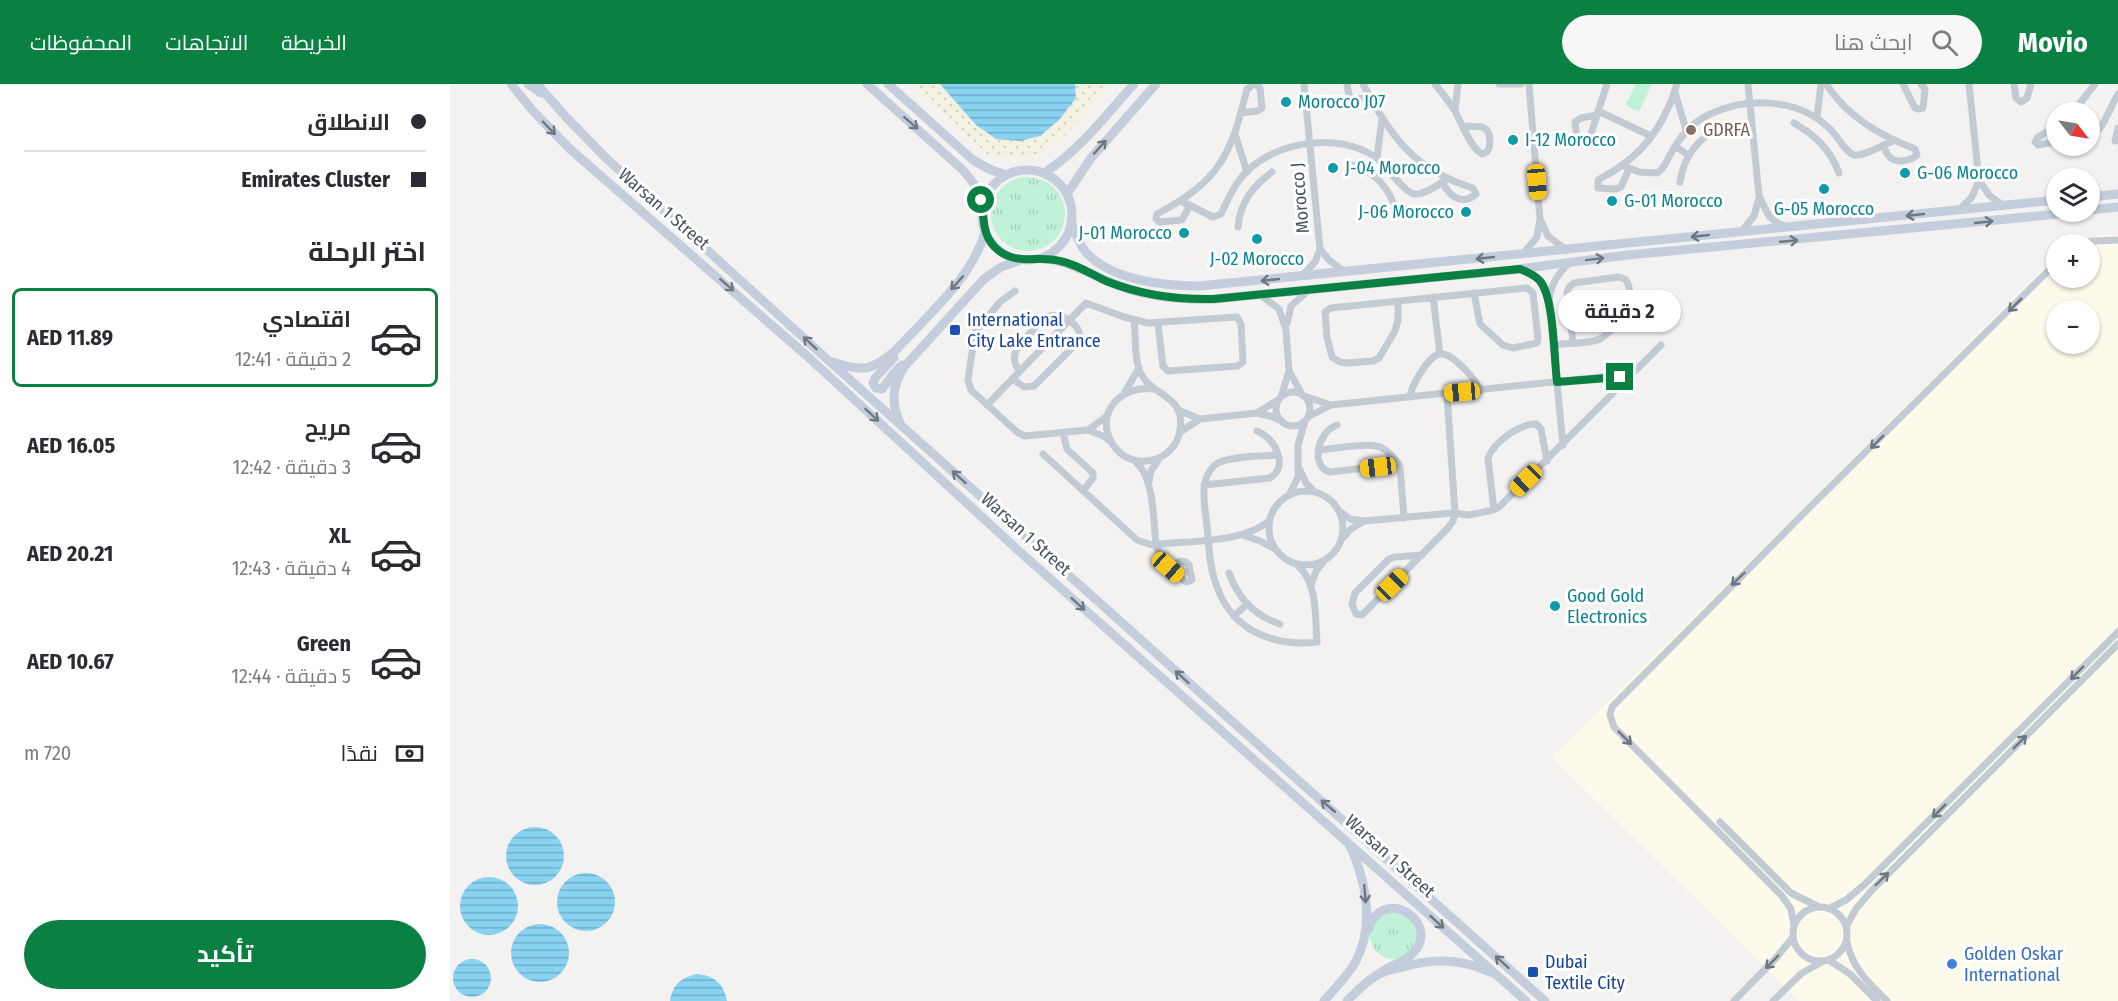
<!DOCTYPE html>
<html lang="ar">
<head>
<meta charset="utf-8">
<style>
	:root { --surface:#fff; --page:#f7f7f7; --text:#2b2b33; --muted:#7c7c81; --line:#e1e1e2; --accent:#0b8043 }
	body { margin:0; font-family:"Fira Sans Condensed",Cairo,sans-serif; background:var(--page); color:var(--text); direction:rtl; height:100vh; display:flex; flex-direction:column; font-size:22px; white-space:nowrap }
	* { box-sizing:border-box; margin:0 }
	p { font-size:20px; color:var(--muted) }
	.icon { flex:none; width:33px; height:33px; fill:none; stroke:currentColor; stroke-width:2; stroke-linecap:round; stroke-linejoin:round }
	.map { position:relative; flex:1; overflow:hidden; direction:ltr }
	.details { display:flex; flex-direction:column; background:var(--surface); width:450px }
	.details>* { flex:none }
	.hud { display:grid; align-content:center; height:132px; padding:0 24px; background:var(--surface) }
	.needle { width:39px; rotate:121deg }
	.buttons { position:absolute; left:1596px; top:18px; display:grid; gap:12px }
	.buttons a { display:grid; place-items:center; width:54px; height:54px; border-radius:50%; background:var(--surface); box-shadow:0 2px 4px #0004; font-size:30px }
	.end { position:absolute; width:27px; height:27px; margin:-14px; border:8px solid #0b8043; background:#fff; box-shadow:0 0 0 3px #fff }
	.from { border-radius:50% }
	.bubble { position:absolute; height:42px; border-radius:21px; background:var(--surface); box-shadow:0 2px 4px #0004; font-size:20px; font-weight:700; line-height:42px; text-align:center; direction:rtl }
	.car { position:absolute; width:18px; height:36px; margin:-18px -9px; border-radius:8px; box-shadow:0 0 4px 2px #0007; background:linear-gradient(#f5c518 24%,#345 0 40%,#f5c518 0 76%,#345 0 86%,#f5c518 0) }
	.hud b { display:flex; align-items:center; gap:21px; height:57px; font-size:22px }
	.hud b+b { border-top:2px solid var(--line) }
	.hud i { width:15px; height:15px; background:var(--text) }
	ul { padding:0; list-style:none }
	li { display:flex; align-items:center; gap:18px; height:99px; margin:0 12px 9px; padding:0 12px; border:3px solid transparent; border-radius:9px }
	li div { flex:1 }
	li b { display:block; font-size:22px }
	li em { font-style:normal; font-weight:700 }
	li.selected { border-color:var(--accent) }
	li>.icon { width:54px; height:54px; stroke-width:1.5 }
	h2 { padding:0 24px; font-size:27px; line-height:72px }
	.pay { display:flex; align-items:center; gap:15px; height:66px; padding:0 24px; font-size:22px }
	.pay p { margin-inline-start:auto }
	.cta { display:flex; gap:12px; margin-top:auto; padding:12px 24px }
	.cta a { flex:1; height:69px; border-radius:36px; background:var(--accent); color:#fff; font-size:24px; font-weight:700; line-height:69px; text-align:center }
	header { display:flex; align-items:center; gap:36px; box-sizing:border-box; height:84px; padding:0 30px; background:var(--accent); color:#fff }
	header strong { font-size:28px }
	nav { display:flex; gap:33px; margin-inline-start:auto; font-size:21px }
	.search { width:420px; height:54px; background:var(--page); display:flex; align-items:center; gap:15px; box-sizing:border-box; padding:0 21px; border-radius:33px; color:var(--muted); font-size:22px }
	main { display:flex; flex:1; min-height:0 }
	.map>svg:first-child { display:block }
	.commercial { fill:#fdfaec; fill-rule:evenodd }
	.grass { fill:url(#grass-tufts) }
	.sand { fill:url(#sand-dots) }
	.pitch { fill:#bff2d7 }
	.water { fill:url(#water-rules) }
	.lines { fill:none; stroke-linecap:round; stroke-linejoin:round }
	.street { stroke:#c2cad4; stroke-width:7 }
	.secondary { stroke:#c3cddb; stroke-width:9 }
	.oneway { stroke:#6d7885 }
	.oneway2 { stroke:#6d7783 }
	.route { stroke:#0b8043; stroke-width:8 }
	.culture-dot { fill:#0f9aa8; stroke:#fff; stroke-width:2 }
	.education-dot { fill:#8d6e63; stroke:#fff; stroke-width:2 }
	.transit-dot { fill:#1a4fb4; stroke:#fff; stroke-width:2 }
	.shop-dot { fill:#3f7fe0; stroke:#fff; stroke-width:2 }
	.labels { text-anchor:middle; stroke-width:6; stroke-linejoin:round; paint-order:stroke }
	.culture-label { font-size:18px; fill:#0d838f; stroke:#fff; text-anchor:start }
	.education-label { font-size:18px; fill:#785e54; stroke:#fff; text-anchor:start }
	.street-label { font-size:18px; fill:#485360; stroke:#fff }
	.transit-label { font-size:18px; fill:#164399; stroke:#fff; text-anchor:start }
	.shop-label { font-size:18px; fill:#366cbe; stroke:#fff; text-anchor:start }
</style>
</head>
<body>
<header>
<strong>Movio</strong>
<div class="search"><svg class="icon" aria-label="search" viewBox="0 0 24 24"><circle cx="10" cy="10" r="6"/><path d="M15 15l6 6"/></svg>ابحث هنا</div>
<nav><a>الخريطة</a><a>الاتجاهات</a><a>المحفوظات</a></nav>
</header>
<main>
<div class="map">
<svg width="1668" height="917" viewBox="0 0 1668 917">
	<defs>
		<pattern id="grass-tufts" width="24" height="20" patternUnits="userSpaceOnUse" patternTransform="scale(1.5)"><rect width="24" height="20" fill="#bff2d7"/><path d="M3 7l-1-3M5 7V3M7 7l1-3M15 17l-1-3M17 17v-4M19 17l1-3" fill="none" stroke="#a6d1bb"/></pattern>
		<pattern id="sand-dots" width="8" height="8" patternUnits="userSpaceOnUse" patternTransform="scale(1.5)"><rect width="8" height="8" fill="#f5f1e2"/><path d="M2 2h.1M6 6h.1" fill="none" stroke="#d4d1c4" stroke-width="1.8" stroke-linecap="round"/></pattern>
		<pattern id="water-rules" width="6" height="5" patternUnits="userSpaceOnUse" patternTransform="scale(1.5)"><rect width="6" height="5" fill="#89d3f2"/><path d="M0 2.5h6" fill="none" stroke="#72aec7"/></pattern>
	</defs>
	<rect width="100%" height="100%" fill="#f4f1f1"/>
	<path class="commercial" d="M1654,151h14v766h-319l-247,-244 504,-501v22h34v-34h-22l3,-2zM1606,226h34v34h-34z"/>
	<path class="grass" d="M541 130a37 37 0 1 1 74 0a37 37 0 1 1-74 0Z
		M920 852a23 23 0 1 1 46 0a23 23 0 1 1-46 0Z"/>
	<path class="sand" d="M459,0h202l-44,49 -24,20 -28,5 -28,-4z"/>
	<path class="pitch" d="M1186,0h16l-13,28 -14,-7z"/>
	<path class="water" d="M490,0h135l1,14 -17,22 -19,16 -20,5 -24,-2 -20,-14z
		M56 772a29 29 0 1 1 58 0a29 29 0 1 1-58 0Z
		M107 818a29 29 0 1 1 58 0a29 29 0 1 1-58 0Z
		M10 822a29 29 0 1 1 58 0a29 29 0 1 1-58 0Z
		M61 869a29 29 0 1 1 58 0a29 29 0 1 1-58 0Z
		M3 894a19 19 0 1 1 38 0a19 19 0 1 1-38 0Z
		M246,890c17,1 28,9 31,27h-57c2,-16 11,-23 26,-27z"/>
	<g class="lines">
		<path class="street" d="M897,0l2,11 2,4 20,-1
			M913,0c28,52 50,86 110,104l3,6c-15,13 -27,1 -34,-12
			M985,0c7,9 14,17 20,27 6,11 17,40 28,43 9,-3 8,-17 4,-24l-5,-3 -19,-1
			M1049,0h22
			M1298,0l11,112 10,20 8,7 10,4
			M1376,0c22,33 53,51 89,65l2,6c-5,5 -18,8 -25,4 -5,-3 -7,-9 -9,-14
			M1453,0l12,24 4,1 4,-1 2,-19 -4,-5
			M1564,0l2,14 5,4 6,-4 4,-14
			M1225,8l11,38
			M1005,26l3,-26
			M1148,27l53,25
			M1623,28l22,-28
			M791,29l16,-2 5,-3 -2,-20 -5,-4
			M1147,31l-16,3 -6,4 2,16 3,4h5l4,-2 18,-56
			M1367,33l4,-33
			M1344,39c21,12 36,26 45,50
			M1606,42l-19,12 -2,4 3,3 18,-3
			M1640,47c3,0 6,1 9,-2 4,-2 14,-27 19,-35
			M785,50l12,38
			M1665,57l3,-13
			M1225,62l14,10
			M927,73l5,-38
			M903,81c22,7 36,23 43,45
			M1172,81l17,7 18,1c7,-4 9,-11 13,-18 9,-17 20,-31 38,-40 37,-19 90,-17 121,13 8,7 16,24 25,27 9,2 31,-11 39,-14
			M1179,85l-8,18 -5,2 -18,-1v-8c8,-5 17,-9 24,-15 28,-19 46,-50 55,-81
			M1529,96l10,15 15,11
			M1230,98c3,-21 13,-37 30,-49
			M731,117l32,16 8,-3c7,-15 14,-31 26,-43 31,-30 92,-39 128,-14 10,7 30,37 40,37 10,1 24,-10 33,-15
			M740,121l-8,15 -23,2 -3,-3 1,-5c63,-33 74,-59 90,-125l7,-5
			M1509,126l13,-13 7,-17 -10,-96
			M1091,137l7,15 18,14
			M788,143c2,-25 15,-41 34,-55
			M1291,148l13,-16 5,-18
			M1629,160l14,-3 25,-1
			M870,165l9,11 16,12
			M1073,170l14,-17 3,-18 -11,-135
			M1070,185l19,10 9,19
			M852,192l13,-14 5,-13 -16,-165
			M565,207l-15,11 -25,30 -7,48 3,10 46,42 8,4 63,-6 19,-14
			M809,210l20,15 7,21 3,41 -8,26
			M983,213l7,57
			M948,217v19l-3,11 -16,27 -6,3 -27,2 -6,-1 -8,-5 -5,-20 -2,-25 6,-4 196,-20 6,5 5,46 -1,4 -24,5 -10,-3 -23,-21 -6,-31
			M684,236c2,17 0,40 7,54 12,23 45,21 39,56 -5,34 -51,43 -68,13 -18,-31 10,-58 41,-54
			M837,240l4,-18 18,-16
			M1103,261c12,-2 37,-1 47,-6 17,-10 39,-42 25,-60l-7,-2 -44,6 -5,4 -2,5 6,51
			M839,287l13,23
			M563,295l11,8 10,-1 42,-42 4,-9c-3,-13 -21,-24 -34,-18 -6,3 -10,9 -14,14 -11,12 -26,25 -12,40
			M675,308l14,-24
			M826 325a17 17 0 1 1 34 0a17 17 0 1 1-34 0Z
			M854,312l27,9 280,-29 17,3
			M960,313c1,-11 18,-40 29,-43 12,-3 38,26 41,37
			M537,321l99,-102 38,14 24,6 89,-6 4,7 2,38 -5,4 -70,5 -5,-5 -5,-42
			M728,326l22,9
			M807,329l21,-13
			M858,333l23,-12
			M887,341c-20,7 -27,42 -7,47l69,-8
			M638,346l15,6 7,5
			M730,348l20,-13 57,-6 13,3 12,5
			M613,349l4,16 26,24v5l-10,13
			M1113,361l-14,-144c2,-17 8,-26 20,-38
			M869,366c15,-1 43,-7 57,-4 9,1 20,13 24,21l4,51
			M593,370l94,86 15,5c36,-5 91,-1 118,-25
			M828,371c-15,1 -53,1 -63,10 -17,15 -10,41 -8,61 2,19 2,40 9,58 15,46 56,63 101,58 -2,-25 1,-61 -21,-78
			M685,377c20,17 18,59 21,83 4,17 16,26 28,37l3,1 5,-2 -3,-15 -3,-3 -5,-1 -13,6
			M850,386l6,13 9,9
			M699,397l2,-10 8,-12
			M754,401l66,-7c20,-12 4,-41 -13,-47
			M819 444a37 37 0 1 1 74 0a37 37 0 1 1-74 0Z
			M839,411l9,-18v-32l7,-24
			M888,426l12,9 14,2 88,-8 16,2 21,-4 9,-3 163,-163
			M1044,426l-6,-52c6,-16 31,-34 48,-34l5,5 6,32
			M795,452l15,5 13,7
			M893,454l8,-9 13,-8
			M972,471l-27,2 -6,2 -34,34 -3,11 4,10 6,1 86,-87 5,-7 2,-8 -8,-119
			M779,489c9,25 26,43 51,51
			M861,501l5,-14 8,-10
			M784,532l13,-12
			M1270,738l71,71 26,13
			M1343 850a27 27 0 1 1 54 0a27 27 0 1 1-54 0Z
			M1380,824l16,-8 19,-16 253,-252
			M1397,841l9,-16 16,-19 246,-246
			M1344,842l-3,-17 -9,-13 -168,-169 -4,-12 2,-8 193,-195 251,-249
			M1397,858c5,26 22,41 40,59
			M1379,876l21,14 27,27
			M1284,917l42,-43 17,-21
			M1323,917l29,-28 20,-11"/>
		<path class="secondary" d="M61,0l22,27 37,38 237,207 213,196 506,449
			M78,0l13,9
			M87,0l29,33 41,42 221,201 717,641
			M417,0l97,87 10,13 8,23
			M438,0l85,76 16,9 17,6
			M532 131a45 45 0 1 1 90 0a45 45 0 1 1-90 0Z
			M594,89c35,-22 62,-58 90,-89
			M617,110l24,-36 65,-74
			M1640,113l28,-3
			M1640,126l28,-3
			M621,137c4,11 7,21 14,30 24,29 79,35 114,35l857,-86
			M592,174c28,3 49,17 75,27 31,12 64,15 97,14l297,-29 117,-15 452,-43
			M444,274l-19,20 -2,5 3,5 6,1c7,-8 11,-17 20,-24
			M383,278c30,10 38,9 62,-11 31,-34 78,-74 90,-119
			M450,339c-9,-21 -8,-37 4,-56l80,-88 17,-12 17,-6
			M918,846c15,-47 74,-7 45,23 -9,10 -25,13 -36,22
			M874,917c11,-13 24,-25 32,-40 19,-37 10,-82 -7,-117
			M897,917c9,-9 18,-19 29,-25 7,-5 18,-7 27,-9 30,-9 58,-9 87,5"/>
	</g>
	<defs><path id="oneway-shaft" d="M-6 0H5M1.5-3L5.5 0L1.5 3" fill="none" stroke-width="1.6" stroke-linecap="round" stroke-linejoin="round" transform="scale(1.5)"/></defs>
	<g class="oneway">
		<use href="#oneway-shaft" transform="translate(461 39) rotate(41)"/>
		<use href="#oneway-shaft" transform="translate(99 44) rotate(46)"/>
		<use href="#oneway-shaft" transform="translate(650 63) rotate(-48)"/>
		<use href="#oneway-shaft" transform="translate(1465 131) rotate(174)"/>
		<use href="#oneway-shaft" transform="translate(1534 138) rotate(-6)"/>
		<use href="#oneway-shaft" transform="translate(1250 152) rotate(174)"/>
		<use href="#oneway-shaft" transform="translate(1339 157) rotate(-5)"/>
		<use href="#oneway-shaft" transform="translate(1035 174) rotate(174)"/>
		<use href="#oneway-shaft" transform="translate(1145 175) rotate(-7)"/>
		<use href="#oneway-shaft" transform="translate(820 196) rotate(174)"/>
		<use href="#oneway-shaft" transform="translate(507 199) rotate(132)"/>
		<use href="#oneway-shaft" transform="translate(277 201) rotate(41)"/>
		<use href="#oneway-shaft" transform="translate(360 259) rotate(-137)"/>
		<use href="#oneway-shaft" transform="translate(422 331) rotate(43)"/>
		<use href="#oneway-shaft" transform="translate(509 393) rotate(-138)"/>
		<use href="#oneway-shaft" transform="translate(628 520) rotate(42)"/>
		<use href="#oneway-shaft" transform="translate(732 593) rotate(-138)"/>
		<use href="#oneway-shaft" transform="translate(878 722) rotate(-140)"/>
		<use href="#oneway-shaft" transform="translate(915 810) rotate(85)"/>
		<use href="#oneway-shaft" transform="translate(987 838) rotate(42)"/>
		<use href="#oneway-shaft" transform="translate(1052 878) rotate(-138)"/>
	</g>
	<g class="oneway2">
		<use href="#oneway-shaft" transform="translate(1565 221) rotate(135)"/>
		<use href="#oneway-shaft" transform="translate(1427 358) rotate(135)"/>
		<use href="#oneway-shaft" transform="translate(1288 495) rotate(136)"/>
		<use href="#oneway-shaft" transform="translate(1627 589) rotate(134)"/>
		<use href="#oneway-shaft" transform="translate(1175 654) rotate(45)"/>
		<use href="#oneway-shaft" transform="translate(1570 658) rotate(-45)"/>
		<use href="#oneway-shaft" transform="translate(1489 727) rotate(135)"/>
		<use href="#oneway-shaft" transform="translate(1432 795) rotate(-44)"/>
		<use href="#oneway-shaft" transform="translate(1322 878) rotate(134)"/>
	</g>
	<g class="lines">
		<path class="route" d="M531,116c4,19 0,36 17,50 20,16 40,5 62,11 16,3 31,13 46,20 35,14 71,19 108,18l306,-30c7,3 15,6 20,12 14,16 14,77 17,101l63,-5"/>
	</g>
	<g class="culture-dot">
		<circle cx="836" cy="18" r="6"/>
		<circle cx="1063" cy="56" r="6"/>
		<circle cx="883" cy="84" r="6"/>
		<circle cx="1455" cy="89" r="6"/>
		<circle cx="1374" cy="105" r="6"/>
		<circle cx="1162" cy="117" r="6"/>
		<circle cx="1016" cy="128" r="6"/>
		<circle cx="734" cy="149" r="6"/>
		<circle cx="807" cy="155" r="6"/>
		<circle cx="1105" cy="522" r="6"/>
	</g>
	<circle class="education-dot" cx="1241" cy="46" r="6"/>
	<g class="transit-dot">
		<rect x="499" y="240" width="12" height="12" rx="3"/>
		<rect x="1077" y="882" width="12" height="12" rx="3"/>
	</g>
	<circle class="shop-dot" cx="1502" cy="880" r="6"/>
	<g class="labels">
		<g class="culture-label">
			<text x="848" y="24">Morocco J07</text>
			<text x="1075" y="62">I-12 Morocco</text>
			<text x="895" y="90">J-04 Morocco</text>
			<text x="1467" y="95">G-06 Morocco</text>
			<text x="1174" y="123">G-01 Morocco</text>
			<text x="1374" y="131" text-anchor="middle">G-05 Morocco</text>
			<text x="1004" y="134" text-anchor="end">J-06 Morocco</text>
			<text x="722" y="155" text-anchor="end">J-01 Morocco</text>
			<text x="807" y="181" text-anchor="middle">J-02 Morocco</text>
			<text x="1117" y="518">Good Gold<tspan x="1117" dy="21">Electronics</tspan></text>
		</g>
		<g class="education-label">
			<text x="1253" y="52">GDRFA</text>
		</g>
		<g class="street-label">
			<text transform="translate(850 114) rotate(-95)" y="6">Morocco J</text>
			<text transform="translate(214 125) rotate(41)" y="6">Warsan 1 Street</text>
			<text transform="translate(576 450) rotate(42)" y="6">Warsan 1 Street</text>
			<text transform="translate(940 772) rotate(42)" y="6">Warsan 1 Street</text>
		</g>
		<g class="transit-label">
			<text x="517" y="242">International<tspan x="517" dy="21">City Lake Entrance</tspan></text>
			<text x="1095" y="884">Dubai<tspan x="1095" dy="21">Textile City</tspan></text>
		</g>
		<g class="shop-label">
			<text x="1514" y="876">Golden Oskar<tspan x="1514" dy="21">International</tspan></text>
		</g>
	</g>
</svg>
<div class="buttons">
<a><svg class="needle" viewBox="-14 -14 28 28"><path d="M0-13l5 13h-10z" fill="#e53935"/><path d="M0 13l5-13h-10z" fill="#7c7c81"/></svg></a>
<a><svg class="icon" aria-label="layers" viewBox="0 0 24 24"><path d="M12 4l9 5-9 5-9-5zM3 14l9 5 9-5"/></svg></a>
<a>+</a>
<a>−</a>
</div>
<i class="end from" style="left:531px;top:116px"></i>
<i class="end" style="left:1170px;top:293px"></i>
<div class="bubble" style="left:1108px;top:206px;width:123px">2 دقيقة</div>
<i class="car" style="left:1087px;top:98px;rotate:175deg"></i>
<i class="car" style="left:1012px;top:308px;rotate:265deg"></i>
<i class="car" style="left:928px;top:383px;rotate:263deg"></i>
<i class="car" style="left:1076px;top:396px;rotate:226deg"></i>
<i class="car" style="left:718px;top:483px;rotate:131deg"></i>
<i class="car" style="left:942px;top:501px;rotate:45deg"></i>
</div>
<section class="details">
<div class="hud">
<b><i class="from"></i>الانطلاق</b>
<b><i></i>Emirates Cluster</b>
</div>
<h2>اختر الرحلة</h2>
<ul>
<li class="selected"><svg class="icon" aria-label="car" viewBox="0 0 24 24"><path d="M5 17H2v-5l4-1 3-4h7l3 4 3 1v5h-3M9 17h6M6 11h13"/><circle cx="7" cy="17" r="2"/><circle cx="17" cy="17" r="2"/></svg><div><b>اقتصادي</b><p>2 دقيقة · 12:41</p></div><em>AED 11.89</em></li>
<li><svg class="icon" aria-label="car" viewBox="0 0 24 24"><path d="M5 17H2v-5l4-1 3-4h7l3 4 3 1v5h-3M9 17h6M6 11h13"/><circle cx="7" cy="17" r="2"/><circle cx="17" cy="17" r="2"/></svg><div><b>مريح</b><p>3 دقيقة · 12:42</p></div><em>AED 16.05</em></li>
<li><svg class="icon" aria-label="car" viewBox="0 0 24 24"><path d="M5 17H2v-5l4-1 3-4h7l3 4 3 1v5h-3M9 17h6M6 11h13"/><circle cx="7" cy="17" r="2"/><circle cx="17" cy="17" r="2"/></svg><div><b>XL</b><p>4 دقيقة · 12:43</p></div><em>AED 20.21</em></li>
<li><svg class="icon" aria-label="car" viewBox="0 0 24 24"><path d="M5 17H2v-5l4-1 3-4h7l3 4 3 1v5h-3M9 17h6M6 11h13"/><circle cx="7" cy="17" r="2"/><circle cx="17" cy="17" r="2"/></svg><div><b>Green</b><p>5 دقيقة · 12:44</p></div><em>AED 10.67</em></li>
</ul>
<div class="pay"><svg class="icon" aria-label="cash" viewBox="0 0 24 24"><path d="M3 7h18v10H3z"/><circle cx="12" cy="12" r="2"/></svg>نقدًا<p>720 m</p></div>
<div class="cta"><a>تأكيد</a></div>
</section>
</main>
</body>
</html>
